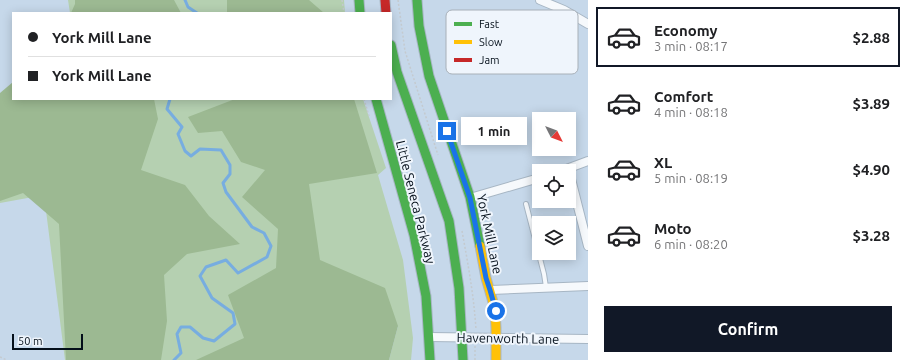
<!DOCTYPE html>
<html lang="en">
<head>
<meta charset="utf-8">
<style>
	:root { --surface:#fff; --page:#f6f6f6; --text:#202124; --muted:#757577; --line:#e0e0e0; --accent:#111827 }
	body { margin:0; font-family:Ubuntu,sans-serif; background:var(--page); color:var(--text); height:100vh; display:flex; flex-direction:column; font-size:15px; white-space:nowrap }
	* { box-sizing:border-box; margin:0 }
	p { font-size:13px; color:var(--muted) }
	.icon { flex:none; width:22px; height:22px; fill:none; stroke:currentColor; stroke-width:2; stroke-linecap:round; stroke-linejoin:round }
	.map { position:relative; flex:1; overflow:hidden }
	.details { display:flex; flex-direction:column; background:var(--surface); width:320px }
	.details>* { flex:none }
	.top-card { position:absolute; left:12px; top:12px; width:380px; height:88px; border-radius:0px; box-shadow:0 2px 10px #0003; display:grid; align-content:center; height:88px; padding:0 16px; background:var(--surface) }
	.needle { width:26px; rotate:132deg }
	.buttons { position:absolute; left:532px; top:112px; display:grid; gap:8px }
	.buttons a { display:grid; place-items:center; width:44px; height:44px; border-radius:0px; background:var(--surface); box-shadow:0 2px 10px #0003; font-size:20px }
	.scale { position:absolute; left:12px; bottom:10px; width:71px; box-sizing:border-box; padding-left:4px; border:2px solid #040f1a; border-top:0; font-size:11px; line-height:14px; white-space:nowrap; color:#040f1a; -webkit-text-stroke:3px #eff5fc; paint-order:stroke }
	.end { position:absolute; width:18px; height:18px; margin:-9px; border:5px solid #1a73e8; background:#fff; box-shadow:0 0 0 2px #fff }
	.from { border-radius:50% }
	.bubble { position:absolute; height:28px; border-radius:0px; background:var(--surface); box-shadow:0 2px 10px #0003; font-size:13px; font-weight:700; line-height:28px; text-align:center }
	.top-card b { display:flex; align-items:center; gap:14px; height:38px; font-size:15px }
	.top-card b+b { border-top:1px solid var(--line) }
	.top-card i { width:10px; height:10px; background:var(--text) }
	ul { padding:7px 0 0; list-style:none }
	li { display:flex; align-items:center; gap:12px; height:60px; margin:0 8px 6px; padding:0 8px; border:2px solid transparent; border-radius:0px }
	li div { flex:1 }
	li b { display:block; font-size:15px }
	li em { font-style:normal; font-weight:700 }
	li.active { border-color:var(--accent) }
	li>.icon { width:36px; height:36px; stroke-width:1.5 }
	.action { display:flex; gap:8px; margin-top:auto; padding:8px 16px }
	.action a { flex:1; height:46px; border-radius:0px; background:var(--accent); color:#fff; font-size:16px; font-weight:700; line-height:46px; text-align:center }
	main { display:flex; flex:1; min-height:0 }
	.map>svg:first-child { display:block }
	.green { fill:#b5d0b1 }
	.forest { fill:#9cb992 }
	.lines { fill:none; stroke-linecap:round; stroke-linejoin:round }
	.stream { stroke:#77ade0; stroke-width:3 }
	.lane-casing { stroke:#a7b6c4; stroke-width:6 }
	.street-casing { stroke:#a7b6c4; stroke-width:10 }
	.fast-casing { stroke:#a7b6c4; stroke-width:11 }
	.slow-casing { stroke:#a7b6c4; stroke-width:11 }
	.jam-casing { stroke:#a7b6c4; stroke-width:11 }
	.path { stroke:#c4cacf; stroke-width:1.5; stroke-dasharray:2 2; stroke-linecap:butt }
	.lane { stroke:#f6f9fc; stroke-width:4 }
	.street { stroke:#f6f9fc; stroke-width:8 }
	.fast { stroke:#4caf50; stroke-width:9 }
	.slow { stroke:#ffc107; stroke-width:9 }
	.jam { stroke:#c62828; stroke-width:9 }
	.route { stroke:#1a73e8; stroke-width:5 }
	.labels { text-anchor:middle; stroke-width:4; stroke-linejoin:round; paint-order:stroke }
	.street-label { font-size:13px; fill:#040f1a; stroke:#eff5fc }
	.key { fill:#eff5fc; stroke:#a8b0b8; stroke-width:1 }
	.key-label { font-size:11px; fill:#040f1a }
</style>
</head>
<body>
<main>
<div class="map">
<svg width="588" height="360" viewBox="0 0 588 360">
	<rect width="100%" height="100%" fill="#c6d8ea"/>
	<path class="green" d="M68,0h276l1,13h-275z
		M13,99h350l23,69 -8,7 25,85 10,78 -2,22h-22l9,-34 -25,34h-308l-21,-165 -44,8v-100z"/>
	<path class="forest" d="M75,0h99l7,13h-110l4,-9z
		M227,0h82l15,13h-97z
		M13,82v17h141l4,20 -17,51 44,15 24,31 31,28 -53,10 -23,21 3,46 -6,39h-95l-7,-136 -36,-31 -23,8v-108z
		M235,99h119l23,74 -68,11 11,76 65,28 13,38 -9,34h-193l48,-22 -16,-43 48,-27 2,-39 -36,-32 23,-27 -24,-8 -19,-31 -24,2 -10,-16z"/>
	<g class="lines">
		<path class="stream" d="M185,0l3,7 9,6
			M170,99l-3,10 15,18 -4,7 7,17 6,5 9,-7 21,1 9,15v9l-7,9 3,9 26,35 12,6 7,13 -4,11 -29,16 -12,-13 -20,7 -6,9 12,22 21,15 2,11 -21,17 -11,-3 -13,-11h-9l-4,7 4,19 -7,7"/>
		<defs>
			<path id="lane" d="M526,204l18,70 2,13"/>
			<path id="street" d="M540,0l24,10 24,14
				M561,171l27,-10
				M569,171l19,75
				M470,198l69,-20
				M491,290l97,-4
				M429,337l159,2"/>
			<path id="fast" d="M359,0l1,13
				M417,0l2,26 10,50 41,121 10,49
				M391,45l6,27 52,149 10,67 4,72
				M376,99l38,136 12,61 4,64"/>
			<path id="slow" d="M480,246l6,32 9,31 1,19v32"/>
			<path id="jam" d="M385,0l1,13"/>
		</defs>
		<use href="#lane" class="lane-casing"/>
		<use href="#street" class="street-casing"/>
		<use href="#fast" class="fast-casing"/>
		<use href="#slow" class="slow-casing"/>
		<use href="#jam" class="jam-casing"/>
		<path class="path" d="M342,0l2,13
			M398,0l7,51 33,104
			M364,99l5,17
			M462,231c6,33 12,65 14,99
			M0,357l7,3
			M475,360v-15"/>
		<use href="#lane" class="lane"/>
		<use href="#street" class="street"/>
		<use href="#fast" class="fast"/>
		<use href="#slow" class="slow"/>
		<use href="#jam" class="jam"/>
	</g>
	<g class="lines">
		<path class="route" d="M447,131l23,67 16,80 4,12 6,21"/>
	</g>
	<g class="labels">
		<g class="street-label">
			<text transform="translate(416 202) rotate(76)" y="5">Little Seneca Parkway</text>
			<text transform="translate(490 234) rotate(78)" y="5">York Mill Lane</text>
			<text transform="translate(508 338) rotate(1)" y="5">Havenworth Lane</text>
		</g>
	</g>
	<rect x="446" y="10" width="132" height="64" rx="6" class="key"/>
	<rect x="454" y="22" width="18" height="4" fill="#4caf50"/>
	<rect x="454" y="40" width="18" height="4" fill="#ffc107"/>
	<rect x="454" y="58" width="18" height="4" fill="#c62828"/>
	<g class="key-label">
		<text x="479" y="28">Fast</text>
		<text x="479" y="46">Slow</text>
		<text x="479" y="64">Jam</text>
	</g>
</svg>
<div class="buttons">
<a><svg class="needle" viewBox="-14 -14 28 28"><path d="M0-13l5 13h-10z" fill="#e53935"/><path d="M0 13l5-13h-10z" fill="#757577"/></svg></a>
<a><svg class="icon" aria-label="locate" viewBox="0 0 24 24"><circle cx="12" cy="12" r="6"/><path d="M12 2v4M12 18v4M2 12h4M18 12h4"/></svg></a>
<a><svg class="icon" aria-label="layers" viewBox="0 0 24 24"><path d="M12 4l9 5-9 5-9-5zM3 14l9 5 9-5"/></svg></a>
</div>
<div class="scale">50 m</div>
<i class="end from" style="left:496px;top:311px"></i>
<i class="end" style="left:447px;top:131px"></i>
<div class="bubble" style="left:461px;top:117px;width:66px">1 min</div>
<div class="top-card">
<b><i class="from"></i>York Mill Lane</b>
<b><i></i>York Mill Lane</b>
</div>
</div>
<section class="details">
<ul>
<li class="active"><svg class="icon" aria-label="car" viewBox="0 0 24 24"><path d="M5 17H2v-5l4-1 3-4h7l3 4 3 1v5h-3M9 17h6M6 11h13"/><circle cx="7" cy="17" r="2"/><circle cx="17" cy="17" r="2"/></svg><div><b>Economy</b><p>3 min · 08:17</p></div><em>$2.88</em></li>
<li><svg class="icon" aria-label="car" viewBox="0 0 24 24"><path d="M5 17H2v-5l4-1 3-4h7l3 4 3 1v5h-3M9 17h6M6 11h13"/><circle cx="7" cy="17" r="2"/><circle cx="17" cy="17" r="2"/></svg><div><b>Comfort</b><p>4 min · 08:18</p></div><em>$3.89</em></li>
<li><svg class="icon" aria-label="car" viewBox="0 0 24 24"><path d="M5 17H2v-5l4-1 3-4h7l3 4 3 1v5h-3M9 17h6M6 11h13"/><circle cx="7" cy="17" r="2"/><circle cx="17" cy="17" r="2"/></svg><div><b>XL</b><p>5 min · 08:19</p></div><em>$4.90</em></li>
<li><svg class="icon" aria-label="car" viewBox="0 0 24 24"><path d="M5 17H2v-5l4-1 3-4h7l3 4 3 1v5h-3M9 17h6M6 11h13"/><circle cx="7" cy="17" r="2"/><circle cx="17" cy="17" r="2"/></svg><div><b>Moto</b><p>6 min · 08:20</p></div><em>$3.28</em></li>
</ul>
<div class="action"><a>Confirm</a></div>
</section>
</main>
</body>
</html>
